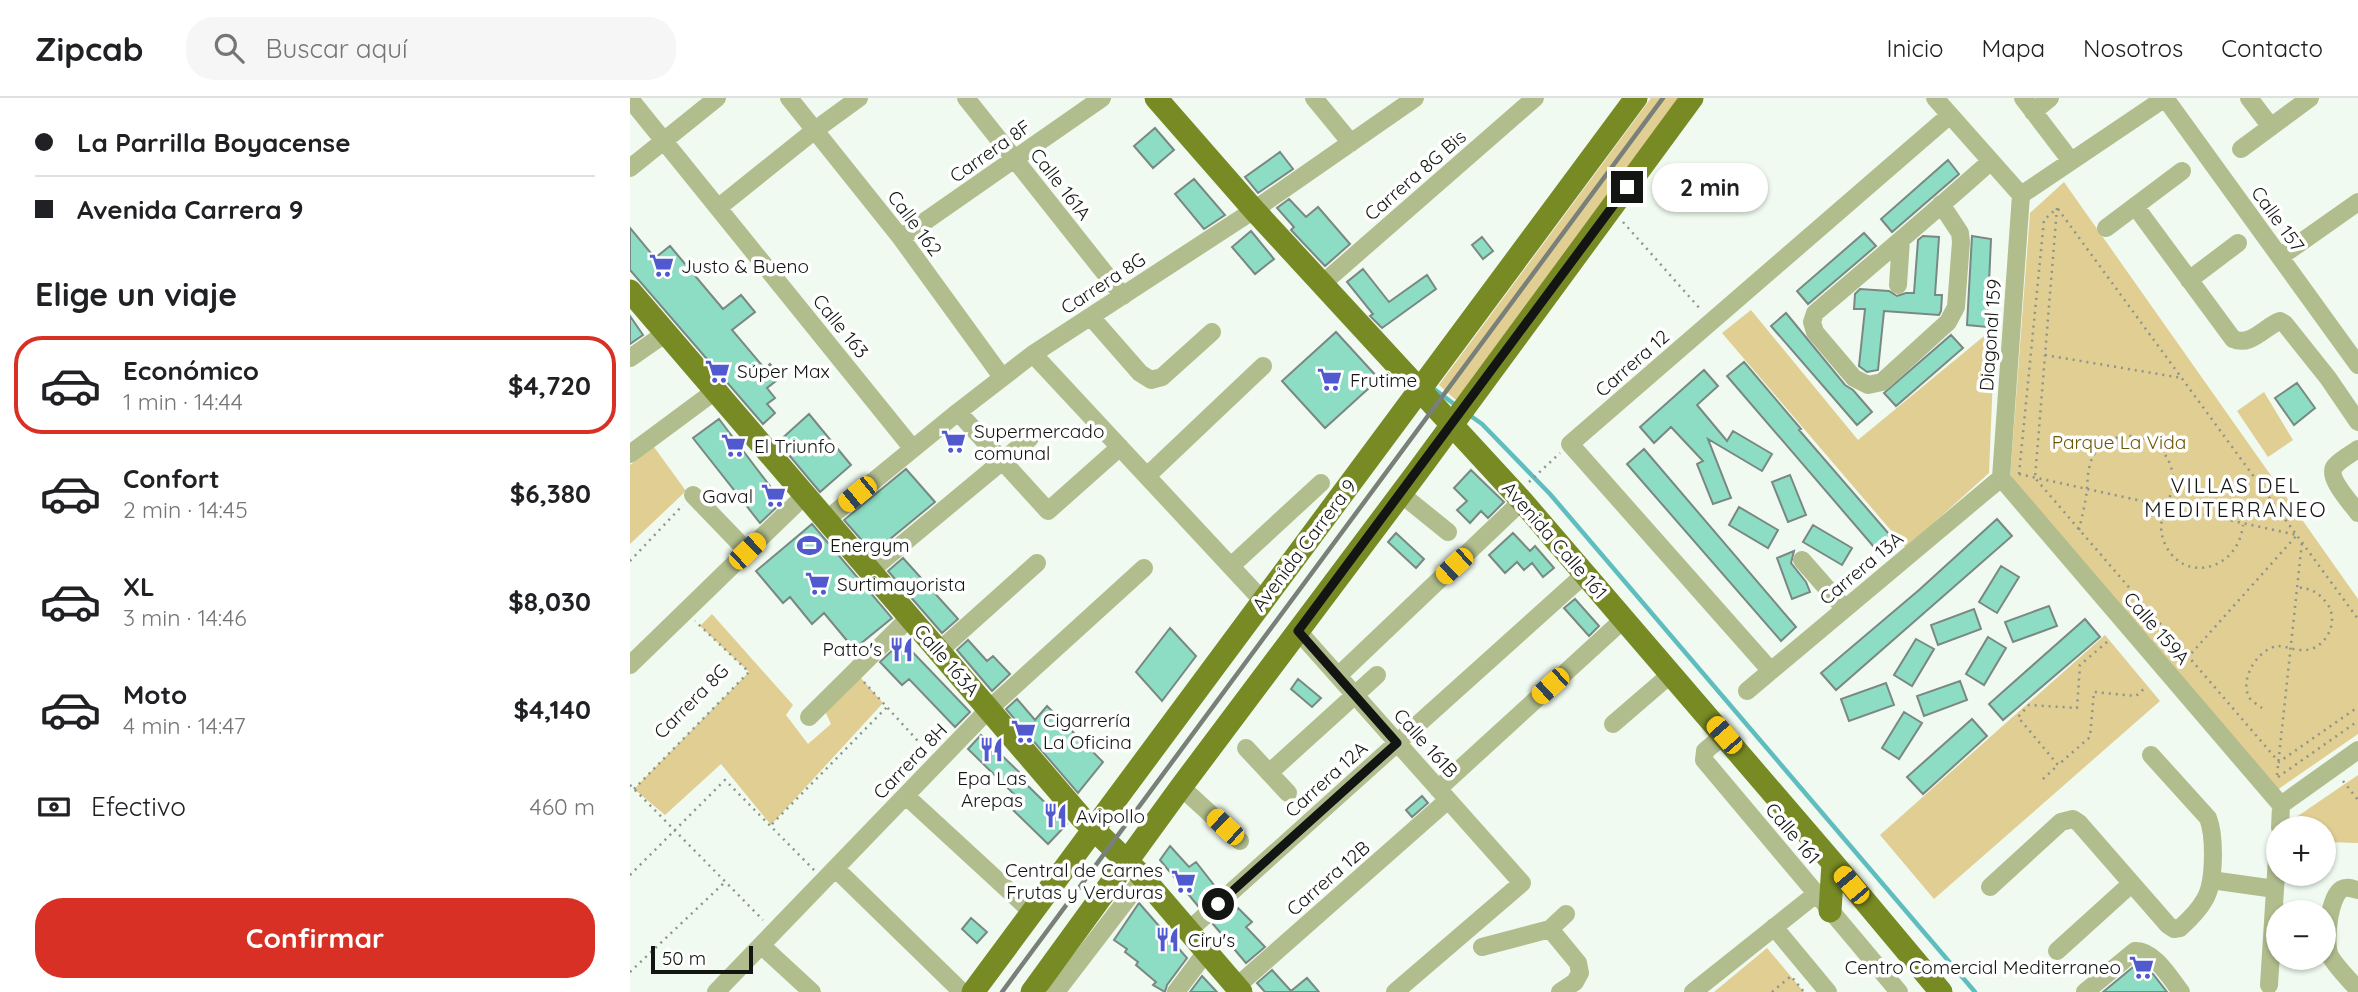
<!DOCTYPE html>
<html lang="es">
<head>
<meta charset="utf-8">
<style>
	:root { --surface:#fff; --page:#f6f6f6; --text:#202124; --muted:#757577; --line:#e0e0e0; --accent:#d93025 }
	body { margin:0; font-family:Quicksand,sans-serif; background:var(--page); color:var(--text); height:100vh; display:flex; flex-direction:column; font-size:26px; white-space:nowrap }
	* { box-sizing:border-box; margin:0 }
	p { font-size:23px; color:var(--muted) }
	.icon { flex:none; width:38px; height:38px; fill:none; stroke:currentColor; stroke-width:2; stroke-linecap:round; stroke-linejoin:round }
	.map { position:relative; flex:1; overflow:hidden }
	.drawer { display:flex; flex-direction:column; background:var(--surface); width:630px }
	.drawer>* { flex:none }
	.banner { display:grid; align-content:center; height:154px; padding:0 35px; background:var(--surface) }
	.controls { position:absolute; left:1636px; top:718px; display:grid; gap:14px }
	.controls a { display:grid; place-items:center; width:70px; height:70px; border-radius:50%; background:var(--surface); box-shadow:0 2px 5px #0004; font-size:35px }
	.scale { position:absolute; left:21px; bottom:18px; width:102px; box-sizing:border-box; padding-left:7px; border:4px solid #121512; border-top:0; font-size:19px; line-height:24px; white-space:nowrap; color:#121512; -webkit-text-stroke:5px #fff; paint-order:stroke }
	.end { position:absolute; width:32px; height:32px; margin:-16px; border:9px solid #121512; background:#fff; box-shadow:0 0 0 4px #fff }
	.from { border-radius:50% }
	.bubble { position:absolute; height:49px; border-radius:24px; background:var(--surface); box-shadow:0 2px 5px #0004; font-size:23px; font-weight:800; line-height:49px; text-align:center }
	.car { position:absolute; width:21px; height:42px; margin:-21px -10px; border-radius:9px; box-shadow:0 0 5px 2px #0007; background:linear-gradient(#f5c518 24%,#345 0 40%,#f5c518 0 76%,#345 0 86%,#f5c518 0) }
	.banner b { display:flex; align-items:center; gap:24px; height:66px; font-size:26px }
	.banner b+b { border-top:2px solid var(--line) }
	.banner i { width:18px; height:18px; background:var(--text) }
	ul { padding:0; list-style:none }
	li { display:flex; align-items:center; gap:21px; height:98px; margin:0 14px 10px; padding:0 21px; border:4px solid transparent; border-radius:28px }
	li div { flex:1 }
	li b { display:block; font-size:26px }
	li em { font-style:normal; font-weight:800 }
	li.on { border-color:var(--accent) }
	li>.icon { width:63px; height:63px; stroke-width:1.5 }
	h2 { padding:0 35px; font-size:32px; line-height:84px }
	.pay { display:flex; align-items:center; gap:18px; height:77px; padding:0 35px; font-size:26px }
	.pay p { margin-inline-start:auto }
	.button { display:flex; gap:14px; margin-top:auto; padding:14px 35px }
	.button a { flex:1; height:80px; border-radius:28px; background:var(--accent); color:#fff; font-size:28px; font-weight:800; line-height:80px; text-align:center }
	header { display:flex; align-items:center; gap:42px; box-sizing:border-box; height:98px; padding:0 35px; background:var(--surface); border-bottom:2px solid var(--line) }
	header strong { font-size:33px }
	nav { display:flex; gap:38px; margin-inline-start:auto; font-size:24px }
	.search { width:490px; height:63px; background:var(--page); display:flex; align-items:center; gap:18px; box-sizing:border-box; padding:0 24px; border-radius:28px; color:var(--muted); font-size:26px }
	main { display:flex; flex:1; min-height:0 }
	.map>svg:first-child { display:block }
	.green { fill:#e0ce92 }
	.lines { fill:none; stroke-linecap:round; stroke-linejoin:round }
	.stream { stroke:#5fbdbf; stroke-width:4.5 }
	.building { fill:#8cddc3; stroke:#7a8883; stroke-width:2 }
	.path { stroke:#8d948d; stroke-width:2.5; stroke-dasharray:2 5; stroke-linecap:butt }
	.minor { stroke:#b1bd8d; stroke-width:18 }
	.major { stroke:#788a23; stroke-width:23 }
	.rail { stroke:#797f79; stroke-width:4.5 }
	.route { stroke:#121512; stroke-width:9 }
	.labels { text-anchor:middle; stroke-width:7; stroke-linejoin:round; paint-order:stroke }
	.street-label { font-size:19px; fill:#121512; stroke:#fff }
	.poi-label { font-size:19px; fill:#121512; stroke:#fff; text-anchor:start }
	.park-label { font-size:19px; fill:#6a5600; stroke:#fff }
	.neighbourhood-label { font-size:21px; letter-spacing:2px; fill:#121512; stroke:#fff }
</style>
</head>
<body>
<header>
<strong>Zipcab</strong>
<div class="search"><svg class="icon" aria-label="search" viewBox="0 0 24 24"><circle cx="10" cy="10" r="6"/><path d="M15 15l6 6"/></svg>Buscar aquí</div>
<nav><a>Inicio</a><a>Mapa</a><a>Nosotros</a><a>Contacto</a></nav>
</header>
<main>
<section class="drawer">
<div class="banner">
<b><i class="from"></i>La Parrilla Boyacense</b>
<b><i></i>Avenida Carrera 9</b>
</div>
<h2>Elige un viaje</h2>
<ul>
<li class="on"><svg class="icon" aria-label="car" viewBox="0 0 24 24"><path d="M5 17H2v-5l4-1 3-4h7l3 4 3 1v5h-3M9 17h6M6 11h13"/><circle cx="7" cy="17" r="2"/><circle cx="17" cy="17" r="2"/></svg><div><b>Económico</b><p>1 min · 14:44</p></div><em>$4,720</em></li>
<li><svg class="icon" aria-label="car" viewBox="0 0 24 24"><path d="M5 17H2v-5l4-1 3-4h7l3 4 3 1v5h-3M9 17h6M6 11h13"/><circle cx="7" cy="17" r="2"/><circle cx="17" cy="17" r="2"/></svg><div><b>Confort</b><p>2 min · 14:45</p></div><em>$6,380</em></li>
<li><svg class="icon" aria-label="car" viewBox="0 0 24 24"><path d="M5 17H2v-5l4-1 3-4h7l3 4 3 1v5h-3M9 17h6M6 11h13"/><circle cx="7" cy="17" r="2"/><circle cx="17" cy="17" r="2"/></svg><div><b>XL</b><p>3 min · 14:46</p></div><em>$8,030</em></li>
<li><svg class="icon" aria-label="car" viewBox="0 0 24 24"><path d="M5 17H2v-5l4-1 3-4h7l3 4 3 1v5h-3M9 17h6M6 11h13"/><circle cx="7" cy="17" r="2"/><circle cx="17" cy="17" r="2"/></svg><div><b>Moto</b><p>4 min · 14:47</p></div><em>$4,140</em></li>
</ul>
<div class="pay"><svg class="icon" aria-label="cash" viewBox="0 0 24 24"><path d="M3 7h18v10H3z"/><circle cx="12" cy="12" r="2"/></svg>Efectivo<p>460 m</p></div>
<div class="button"><a>Confirmar</a></div>
</section>
<div class="map">
<svg width="1728" height="894" viewBox="0 0 1728 894">
	<rect width="100%" height="100%" fill="#f0faf0"/>
	<path class="green" d="M1021,0h28l-223,302 -17,-15z
		M1434,84l294,417v135l-81,56 -267,-312 20,-265z
		M1121,212l107,130 137,-113 -6,146 -83,75 -184,-215z
		M1634,294l29,48 -25,17 -31,-46z
		M24,349l32,44 -56,53v-79z
		M82,516l81,91 -7,10 22,29 23,-20 -7,-15 36,-32 23,26 -112,122 -50,-61 -56,51 -31,-26 115,-117 -49,-46z
		M1475,537l55,66 -226,198 -54,-64z
		M1728,677v68l-34,-1v-14h-32v-8z
		M1137,850l37,44h-90z"/>
	<g class="lines">
		<path class="stream" d="M804,291l24,18
			M838,316l14,10 68,70 425,498"/>
	</g>
	<path class="building" d="M525,30l19,22 -21,18 -19,-22z
		M650,54l13,17 -35,24 -13,-16z
		M1318,62l11,14 -67,58 -11,-13z
		M564,81l31,36 -21,14 -29,-35z
		M659,101l17,18 12,-10 32,37 -25,22 -34,-36 3,-3 -17,-19z
		M0,130l25,30 15,-12 53,63 18,-14 14,17 -23,18 33,39 5,-5 11,13 -14,11 8,10 -8,6 8,9 -12,11 -133,-154z
		M621,133l23,28 -19,15 -23,-27z
		M1234,135l12,13 -68,58 -11,-13z
		M1293,138l16,1 -4,58h7l-1,16 -2,4 -55,-4 -6,59 -11,2 -8,-6 6,-57h-11l1,-15 5,-5 29,2 8,5 9,-3h8l4,-53z
		M1342,138l19,3 -4,88 -20,-2z
		M852,139l11,14 -10,8 -11,-14z
		M733,171l26,33 38,-27 9,14 -54,39 -12,-12 3,-2 -26,-32z
		M1156,215l59,72 8,5 19,22 -15,13 -86,-99z
		M0,218l13,19 -13,9z
		M706,234l43,47 -54,49 -43,-47z
		M1321,237l12,13 -67,58 -12,-13z
		M1114,264l57,67 -2,1 96,111 -15,13 -153,-178z
		M1074,272l14,16 -21,19 30,36 6,-10 39,23 -10,17 -54,-32 23,59 -18,6 -16,-40 6,-3 -32,-34 -17,16 -14,-16z
		M1667,285l18,25 -21,17 -19,-27z
		M179,316l42,51 -31,27 -42,-50z
		M89,321l63,83 -22,21 -67,-85z
		M1014,351l152,178 -15,14 -154,-177z
		M276,371l29,33 -62,51 -29,-33z
		M841,372l33,32 -16,16 -7,-7 -11,12 -13,-13 10,-9 -13,-13z
		M1160,377l16,40 -18,7 -16,-40z
		M1109,409l39,23 -10,18 -39,-23z
		M1367,421l15,17 -176,154 -15,-17 98,-83z
		M182,426l80,94 -38,31 -30,-36 -12,11 -22,-27 -7,6 -27,-32z
		M1183,427l39,23 -10,17 -39,-23z
		M766,435l28,26 -8,9 -28,-26z
		M883,435l17,18 5,-5 19,22 -11,9 -11,-14 -8,7 -7,-8 -12,11 -16,-18z
		M1164,453l-3,12 15,19 4,10 -18,7 -15,-41z
		M273,460l55,61 -16,14 -54,-62z
		M1371,468l18,11 -22,36 -18,-11z
		M945,501l24,27 -10,10 -25,-28z
		M1419,508l8,20 -44,16 -8,-20z
		M1344,511l7,20 -43,16 -7,-20z
		M1455,521l15,18 -97,83 -14,-16z
		M540,530l26,28 -34,45 -26,-29z
		M1358,539l18,11 -22,37 -18,-11z
		M1286,541l18,10 -22,37 -18,-11z
		M338,542l19,21 6,-5 17,18 -18,17 -35,-41z
		M272,543l68,71 -15,15 -46,-48 -7,6 -22,-23z
		M668,581l23,19 -9,9 -21,-18z
		M1330,583l7,19 -43,16 -7,-20z
		M1256,585l8,22 -45,16 -8,-22z
		M387,601l18,21 12,-14 56,56 -25,31 -72,-84z
		M1274,614l18,11 -23,36 -17,-11z
		M1342,621l15,17 -64,58 -16,-17z
		M351,637l47,46 -2,3 41,40 -19,20 -36,-35 9,-8 -53,-52z
		M792,698l6,7 -16,14 -6,-7z
		M540,748l19,21 7,-5 21,27 -19,17 -38,-46z
		M509,805l48,55 -20,27 -2,7 -12,-7 3,-3 -20,-17 2,-3 -13,-10 2,-3 -13,-9z
		M602,809l3,4 3,-3 14,14 -6,5 19,20 -19,16 -33,-39z
		M341,820l16,14 -10,11 -15,-14z
		M1508,865l15,11 14,18h-64z
		M642,872l19,21 16,-13 12,14h-54l-8,-9z
		M572,878l15,16h-27z"/>
	<g class="lines">
		<path class="path" d="M1427,110l-22,270 244,284 79,-55
			M1428,111l300,410
			M993,124l79,89
			M1415,257l137,23
			M1389,376l25,-254 13,-12
			M1389,376l278,61 -116,130
			M899,384l31,-29
			M1449,432c3,-14 7,-28 8,-42 1,-20 3,-39 24,-48 12,-6 25,-5 36,0 20,8 31,33 24,53 -6,18 -15,31 -6,51 18,40 73,27 78,-19
			M0,463l53,-56
			M1477,544l-27,23 -3,43 -48,-3 -11,12 40,48 32,-28 4,-45 42,4 10,-9
			M234,584l64,70
			M1632,610c-4,-3 -11,-7 -13,-11 -10,-19 10,-49 29,-51 8,0 18,5 27,4 21,-1 34,-28 23,-45 -9,-13 -16,-16 -31,-18
			M1647,677l25,-233
			M1648,679l80,-56
			M1413,681l15,-14
			M1713,683l15,19
			M0,687l133,135
			M4,691l115,-117 -54,-51
			M142,726l115,-117
			M0,777l95,-95 89,90
			M0,874l96,-91
			M1142,894l19,-16 13,16"/>
		<path class="minor" d="M159,0l112,140 101,139
			M336,0l157,198
			M684,0l37,45
			M1305,0l86,97
			M1393,0l48,63
			M1535,0l193,267
			M1619,0l22,29
			M0,1l283,350
			M1403,14l17,-14
			M1611,51l69,-51
			M0,70l87,-70
			M1391,97l144,-97
			M1311,106l19,29 1,9 -5,65 -8,15 -66,60 -14,3 -14,-7 -39,-46 -3,-10 3,-9c59,-50 118,-100 176,-152
			M1505,108l98,133c18,8 31,-12 47,-18l5,3 43,54 30,44
			M89,109l96,-77 44,-32
			M1476,130l76,-57
			M271,140l201,-140
			M1650,159l78,-55
			M1559,182l49,-37
			M692,186l213,-186
			M1268,187l3,-45
			M461,219l49,56 11,7 11,-3 50,-45
			M403,256l229,246
			M0,260l36,-25
			M328,314l90,99 72,-64
			M1728,351c-7,5 -17,10 -23,17 -9,11 16,37 23,47
			M0,356l85,-63
			M517,378l116,-110
			M1371,380l280,327
			M1371,380l20,-283
			M771,396l47,38
			M63,397l54,56
			M196,422l132,-108 75,-58 221,-144 161,-112
			M1172,462l43,49
			M601,468l90,-83
			M240,473l160,-133
			M668,533l224,252 -127,109
			M309,553l98,-88
			M0,567l175,-170
			M1141,573l-201,-227 380,-329
			M708,578l184,-175
			M1117,593l254,-213
			M179,619l101,-100
			M983,626l58,-50
			M1094,637l-19,16 -1,9 195,232
			M616,650l42,45
			M639,675l108,-98
			M551,689l59,54
			M808,691l186,-170
			M276,698l126,116
			M1651,707l77,-55
			M1650,730l1,-23
			M206,771l126,123
			M1581,782l64,9
			M1360,789l71,-65 12,-3 6,4 89,102 6,4 6,-1c9,-8 19,-18 25,-29 10,-17 10,-63 3,-81l-57,-63
			M1728,792c-5,-1 -11,-4 -16,-1 -13,7 -18,55 -12,67 7,12 19,23 28,34
			M1144,829l54,65
			M920,831l28,34 2,10 -5,9 -15,10
			M558,833l397,-357
			M131,847l51,47
			M852,849l68,-18 16,-15
			M1427,853l74,-67
			M1639,887l9,-143
			M606,889l212,-187
			M86,894l273,-283 155,-141
			M426,894l82,-107 9,-2
			M546,894l30,-40
			M1063,894l123,-98
			M1455,894l50,-41c19,-1 35,27 46,41"/>
		<path class="major" d="M526,0l98,112 268,291 311,362 108,129
			M0,193l451,526 58,56 102,119
			M1200,813l3,-48
			M343,894l663,-894
			M402,894l149,-205 237,-316 274,-373"/>
		<path class="rail" d="M372,894l661,-894"/>
	</g>
	<g class="lines">
		<path class="route" d="M588,806l179,-161 -99,-112 329,-444"/>
	</g>
	<defs>
		<symbol id="supermarket-bare" viewBox="-9 -9 18 18"><path d="M-6-5.5h2.5l.6 2H6L4.5 2H-2.5L-4.4-4H-6ZM-1.5 3.2a1.3 1.3 0 1 0 .1 0ZM3 3.2a1.3 1.3 0 1 0 .1 0Z" fill="#5159cf" stroke="#fff" stroke-width="2.5" paint-order="stroke"/></symbol>
		<symbol id="stadium-bare" viewBox="-9 -9 18 18"><path d="M0-5a6.5 5 0 1 0 0 10a6.5 5 0 1 0 0-10ZM-3.5-1.8h7v3.6h-7Z" fill="#5159cf" stroke="#fff" stroke-width="2.5" paint-order="stroke"/></symbol>
		<symbol id="restaurant-bare" viewBox="-9 -9 18 18"><path d="M-5-6h1v4h1v-4h1v4h1v-4h1v5L-1.5 .5V6h-2V.5L-5-1ZM5-6V6H3V1.5H1.5Q1.5-4 5-6Z" fill="#5159cf" stroke="#fff" stroke-width="2.5" paint-order="stroke"/></symbol>
	</defs>
	<g fill-rule="evenodd">
		<use href="#supermarket-bare" x="14" y="150" width="35" height="35"/>
		<use href="#supermarket-bare" x="70" y="256" width="35" height="35"/>
		<use href="#supermarket-bare" x="682" y="264" width="35" height="35"/>
		<use href="#supermarket-bare" x="306" y="326" width="35" height="35"/>
		<use href="#supermarket-bare" x="86" y="330" width="35" height="35"/>
		<use href="#supermarket-bare" x="126" y="380" width="35" height="35"/>
		<use href="#stadium-bare" x="162" y="430" width="35" height="35"/>
		<use href="#supermarket-bare" x="170" y="468" width="35" height="35"/>
		<use href="#restaurant-bare" x="254" y="534" width="35" height="35"/>
		<use href="#supermarket-bare" x="376" y="616" width="35" height="35"/>
		<use href="#restaurant-bare" x="344" y="634" width="35" height="35"/>
		<use href="#restaurant-bare" x="408" y="700" width="35" height="35"/>
		<use href="#supermarket-bare" x="536" y="766" width="35" height="35"/>
		<use href="#restaurant-bare" x="520" y="824" width="35" height="35"/>
		<use href="#supermarket-bare" x="1494" y="852" width="35" height="35"/>
	</g>
	<g class="labels">
		<g class="street-label">
			<text transform="translate(360 53) rotate(-35)" y="7">Carrera 8F</text>
			<text transform="translate(785 77) rotate(-41)" y="7">Carrera 8G Bis</text>
			<text transform="translate(431 86) rotate(52)" y="7">Calle 161A</text>
			<text transform="translate(1648 121) rotate(54)" y="7">Calle 157</text>
			<text transform="translate(285 125) rotate(53)" y="7">Calle 162</text>
			<text transform="translate(473 185) rotate(-33)" y="7">Carrera 8G</text>
			<text transform="translate(211 228) rotate(51)" y="7">Calle 163</text>
			<text transform="translate(1360 237) rotate(-86)" y="7">Diagonal 159</text>
			<text transform="translate(1002 265) rotate(-41)" y="7">Carrera 12</text>
			<text transform="translate(925 442) rotate(49)" y="7">Avenida Calle 161</text>
			<text transform="translate(674 447) rotate(-53)" y="7">Avenida Carrera 9</text>
			<text transform="translate(1231 470) rotate(-40)" y="7">Carrera 13A</text>
			<text transform="translate(1527 530) rotate(49)" y="7">Calle 159A</text>
			<text transform="translate(317 562) rotate(49)" y="7">Calle 163A</text>
			<text transform="translate(61 603) rotate(-45)" y="7">Carrera 8G</text>
			<text transform="translate(796 645) rotate(48)" y="7">Calle 161B</text>
			<text transform="translate(280 663) rotate(-46)" y="7">Carrera 8H</text>
			<text transform="translate(696 681) rotate(-42)" y="7">Carrera 12A</text>
			<text transform="translate(1163 735) rotate(50)" y="7">Calle 161</text>
			<text transform="translate(698 780) rotate(-41)" y="7">Carrera 12B</text>
		</g>
		<g class="poi-label">
			<text x="51" y="175">Justo &amp; Bueno</text>
			<text x="107" y="280">Súper Max</text>
			<text x="720" y="289">Frutime</text>
			<text x="344" y="340">Supermercado<tspan x="344" dy="22">comunal</tspan></text>
			<text x="124" y="355">El Triunfo</text>
			<text x="123" y="405" text-anchor="end">Gaval</text>
			<text x="200" y="454">Energym</text>
			<text x="207" y="493">Surtimayorista</text>
			<text x="252" y="558" text-anchor="end">Patto's</text>
			<text x="413" y="629">Cigarrería<tspan x="413" dy="22">La Oficina</tspan></text>
			<text x="362" y="687" text-anchor="middle">Epa Las<tspan x="362" dy="22">Arepas</tspan></text>
			<text x="446" y="725">Avipollo</text>
			<text x="533" y="779" text-anchor="end">Central de Carnes<tspan x="533" dy="22">Frutas y Verduras</tspan></text>
			<text x="558" y="849">Ciru's</text>
			<text x="1491" y="876" text-anchor="end">Centro Comercial Mediterraneo</text>
		</g>
		<g class="park-label">
			<text x="1489" y="351">Parque La Vida</text>
		</g>
		<g class="neighbourhood-label">
			<text x="1606" y="395">VILLAS DEL<tspan x="1606" dy="24">MEDITERRANEO</tspan></text>
		</g>
	</g>
</svg>
<div class="controls">
<a>+</a>
<a>−</a>
</div>
<div class="scale">50 m</div>
<i class="end from" style="left:588px;top:806px"></i>
<i class="end" style="left:997px;top:89px"></i>
<div class="bubble" style="left:1022px;top:65px;width:116px">2 min</div>
<i class="car" style="left:227px;top:396px;rotate:231deg"></i>
<i class="car" style="left:117px;top:453px;rotate:46deg"></i>
<i class="car" style="left:824px;top:468px;rotate:227deg"></i>
<i class="car" style="left:920px;top:588px;rotate:228deg"></i>
<i class="car" style="left:1094px;top:637px;rotate:319deg"></i>
<i class="car" style="left:595px;top:729px;rotate:313deg"></i>
<i class="car" style="left:1221px;top:787px;rotate:320deg"></i>
</div>
</main>
</body>
</html>
